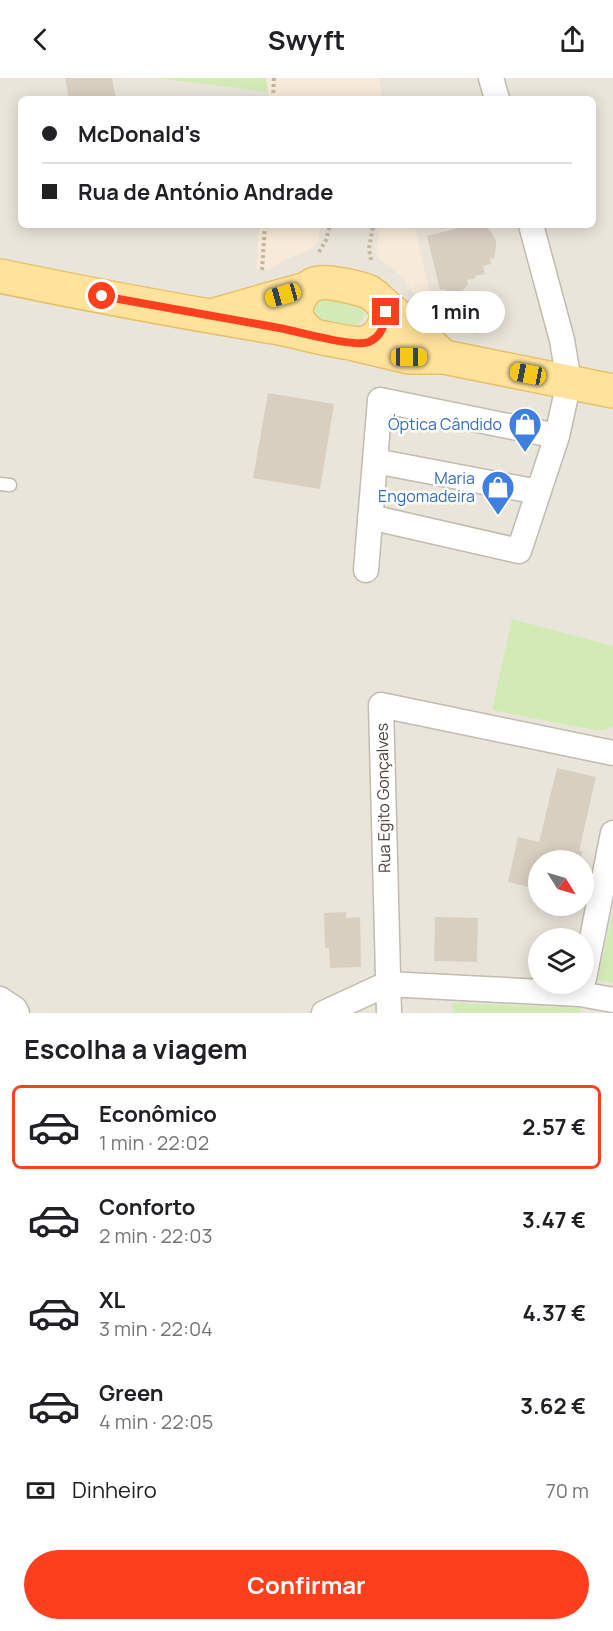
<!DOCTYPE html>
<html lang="pt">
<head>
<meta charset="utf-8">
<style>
	:root { --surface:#fff; --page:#f6f6f6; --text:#202124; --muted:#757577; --line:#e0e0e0; --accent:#fc3f1d }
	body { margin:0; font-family:Manrope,sans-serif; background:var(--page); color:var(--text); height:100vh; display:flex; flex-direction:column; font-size:22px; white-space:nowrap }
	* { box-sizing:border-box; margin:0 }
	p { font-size:20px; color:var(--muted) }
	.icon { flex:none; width:33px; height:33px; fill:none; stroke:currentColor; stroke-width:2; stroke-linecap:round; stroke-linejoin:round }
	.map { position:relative; height:935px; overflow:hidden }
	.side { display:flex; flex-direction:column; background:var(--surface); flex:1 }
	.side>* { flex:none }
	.banner { position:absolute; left:18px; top:18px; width:578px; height:132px; border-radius:9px; box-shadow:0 3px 15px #0003; display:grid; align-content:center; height:132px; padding:0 24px; background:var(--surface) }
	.needle { width:39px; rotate:127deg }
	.tools { position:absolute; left:528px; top:772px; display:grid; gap:12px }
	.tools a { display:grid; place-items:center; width:66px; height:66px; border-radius:50%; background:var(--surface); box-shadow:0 3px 15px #0003; font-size:30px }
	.end { position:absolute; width:27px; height:27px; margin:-14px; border:8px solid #fc3f1d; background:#fff; box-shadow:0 0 0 3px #fff }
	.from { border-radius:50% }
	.bubble { position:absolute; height:42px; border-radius:21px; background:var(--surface); box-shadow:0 3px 15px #0003; font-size:20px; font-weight:700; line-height:42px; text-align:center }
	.car { position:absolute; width:18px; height:36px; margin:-18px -9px; border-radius:8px; box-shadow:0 0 4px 2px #0007; background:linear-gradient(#f5c518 24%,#345 0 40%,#f5c518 0 76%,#345 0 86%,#f5c518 0) }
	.banner b { display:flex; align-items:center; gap:21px; height:57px; font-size:22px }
	.banner b+b { border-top:2px solid var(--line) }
	.banner i { width:15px; height:15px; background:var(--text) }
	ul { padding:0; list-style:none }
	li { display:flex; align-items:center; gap:18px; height:84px; margin:0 12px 9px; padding:0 12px; border:3px solid transparent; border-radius:9px }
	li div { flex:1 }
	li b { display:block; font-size:22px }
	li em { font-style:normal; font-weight:700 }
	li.selected { border-color:var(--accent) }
	li>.icon { width:54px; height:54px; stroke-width:1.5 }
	h2 { padding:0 24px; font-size:27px; line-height:72px }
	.pay { display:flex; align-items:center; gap:15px; height:66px; padding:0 24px; font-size:22px }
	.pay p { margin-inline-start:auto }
	.primary-button { display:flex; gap:12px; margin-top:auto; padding:12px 24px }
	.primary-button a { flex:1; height:69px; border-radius:36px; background:var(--accent); color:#fff; font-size:24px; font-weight:700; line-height:69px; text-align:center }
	header { display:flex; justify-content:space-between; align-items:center; height:78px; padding:0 24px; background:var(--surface); font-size:27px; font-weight:700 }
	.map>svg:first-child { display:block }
	.residential { fill:#eae5da; fill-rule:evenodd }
	.commercial { fill:#f7ead8 }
	.green { fill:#d2eab5 }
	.building { fill:#d8cfc1 }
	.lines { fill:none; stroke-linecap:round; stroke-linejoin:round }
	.service-casing { stroke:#c2bbae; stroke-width:15 }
	.minor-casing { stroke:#c2bbae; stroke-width:27 }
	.primary-casing { stroke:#e6c16a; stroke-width:36 }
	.path { stroke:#c4b79f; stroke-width:4; stroke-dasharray:3 3; stroke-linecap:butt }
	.service { stroke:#fff; stroke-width:12 }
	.minor { stroke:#fff; stroke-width:24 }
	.primary { stroke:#ffe39c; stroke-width:33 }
	.route { stroke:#fc3f1d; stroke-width:8 }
	.labels { text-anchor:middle; stroke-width:5; stroke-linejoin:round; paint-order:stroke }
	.shop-label { font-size:16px; fill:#366cbe; stroke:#fff; text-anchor:end }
	.street-label { font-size:16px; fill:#4b4439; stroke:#fff }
</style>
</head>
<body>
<header><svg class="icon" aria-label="back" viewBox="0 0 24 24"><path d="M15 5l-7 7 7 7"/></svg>Swyft<svg class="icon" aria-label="share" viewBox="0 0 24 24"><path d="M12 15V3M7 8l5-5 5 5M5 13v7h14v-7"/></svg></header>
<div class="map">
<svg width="613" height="935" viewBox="0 0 613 935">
	<rect width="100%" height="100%" fill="#f6f3ec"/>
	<path class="residential" d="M0,0h613v935h-613zM21,21h571v126h-571zM538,783h46v45h-46zM538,861h46v45h-46z"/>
	<path class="commercial" d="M154,0h225l3,21h-114v-7z
		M259,147h62l-3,16 -5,6 -5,4 -23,8 -14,10 -5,1 -10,-1z
		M381,147h33l23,97 -20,-21 -10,-19 -8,-8 -19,-14 -3,-5 -1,-6z"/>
	<path class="green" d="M154,0h112l2,14 -103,-13z
		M319,219l42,7c6,8 3,21 -9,21 -10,1 -34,-5 -40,-13l2,-13z
		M512,541l101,27v80l-9,4h-10l-102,-20z
		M613,832v73l-15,-3z
		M452,925l128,5v5h-127z"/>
	<path class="building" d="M65,0h47l4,21h-47z
		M470,147h15l8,10 3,6v6l-2,11 -4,1 1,5 -8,2 2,8 -10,2 1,2 -9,2 1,5 -7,7 -6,3 -12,-6 -3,1 -13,-54z
		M268,315l66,11 -14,85 -67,-11z
		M557,690l39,9 -17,74h3l-1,10h-43v28l-30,-7 10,-45 21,5z
		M346,834v6l14,-1 1,50 -31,1 -1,-20h-4l-1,-35z
		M435,839l43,1 -1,44 -43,-1z"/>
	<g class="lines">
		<defs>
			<path id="service" d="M0,406l10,1"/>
			<path id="minor" d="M491,0l6,21
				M375,383l163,31
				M370,439l149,34 38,-115 12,-54 -7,-42 -31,-115
				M366,492l14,-170 177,36
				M584,900l29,-145
				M0,921l15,10 2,4
				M324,935l63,-29 193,10 33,6
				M389,935l-8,-308 232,48"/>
			<path id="primary" d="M0,198c91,19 183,36 274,51 20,3 79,21 94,15 11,-4 20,-18 18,-30 -2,-8 -10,-16 -17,-20 -9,-4 -40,-11 -49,-9 -15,1 -27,20 -23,34 2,7 8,12 14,17
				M379,222l65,57
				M218,236l88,-25
				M354,266l55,13h35l169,34"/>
		</defs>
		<use href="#service" class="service-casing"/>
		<use href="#minor" class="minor-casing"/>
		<use href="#primary" class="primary-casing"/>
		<path class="path" d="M273,21l1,-21
			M319,174l7,-12 4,-15
			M371,182l-2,-11 4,-24
			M262,192l3,-45
			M474,254l10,-5 9,-8"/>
		<use href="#service" class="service"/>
		<use href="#minor" class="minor"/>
		<use href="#primary" class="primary"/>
	</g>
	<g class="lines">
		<path class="route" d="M102,218c58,11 115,21 172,31 20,3 79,21 95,15 13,-6 16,-18 17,-30"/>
	</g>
	<defs>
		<symbol id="shop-pin" viewBox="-11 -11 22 30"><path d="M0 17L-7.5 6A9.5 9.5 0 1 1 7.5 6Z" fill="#3f7fe0" stroke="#fff"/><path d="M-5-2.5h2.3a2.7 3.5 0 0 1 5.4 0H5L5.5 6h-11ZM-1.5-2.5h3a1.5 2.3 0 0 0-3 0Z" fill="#fff"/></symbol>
	</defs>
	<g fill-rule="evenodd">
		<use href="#shop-pin" x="506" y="327" width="38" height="52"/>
		<use href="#shop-pin" x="479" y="390" width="38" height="52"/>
	</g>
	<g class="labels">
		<g class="shop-label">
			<text x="502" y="352">Óptica Cândido</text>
			<text x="475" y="406">Maria<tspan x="475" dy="18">Engomadeira</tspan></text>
		</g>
		<g class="street-label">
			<text transform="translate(383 720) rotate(-91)" y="6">Rua Egito Gonçalves</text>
		</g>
	</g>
</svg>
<div class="tools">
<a><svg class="needle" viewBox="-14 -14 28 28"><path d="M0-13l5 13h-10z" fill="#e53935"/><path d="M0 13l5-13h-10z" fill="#757577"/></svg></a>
<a><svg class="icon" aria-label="layers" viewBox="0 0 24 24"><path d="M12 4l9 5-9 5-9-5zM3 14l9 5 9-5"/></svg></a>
</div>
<i class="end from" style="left:102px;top:218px"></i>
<i class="end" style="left:386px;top:234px"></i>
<div class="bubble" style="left:406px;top:213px;width:99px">1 min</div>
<i class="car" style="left:283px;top:217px;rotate:254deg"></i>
<i class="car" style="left:409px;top:279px;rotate:90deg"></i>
<i class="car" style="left:528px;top:296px;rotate:281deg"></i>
<div class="banner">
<b><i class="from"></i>McDonald's</b>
<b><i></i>Rua de António Andrade</b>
</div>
</div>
<section class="side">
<h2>Escolha a viagem</h2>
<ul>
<li class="selected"><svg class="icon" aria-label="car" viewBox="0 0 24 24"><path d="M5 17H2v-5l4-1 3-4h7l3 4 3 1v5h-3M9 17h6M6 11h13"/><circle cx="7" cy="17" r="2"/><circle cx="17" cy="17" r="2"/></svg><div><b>Econômico</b><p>1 min · 22:02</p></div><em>2.57 €</em></li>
<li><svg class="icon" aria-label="car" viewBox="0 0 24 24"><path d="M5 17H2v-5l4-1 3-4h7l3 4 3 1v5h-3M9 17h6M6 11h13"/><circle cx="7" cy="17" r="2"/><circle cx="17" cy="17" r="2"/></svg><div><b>Conforto</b><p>2 min · 22:03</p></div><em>3.47 €</em></li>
<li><svg class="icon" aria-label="car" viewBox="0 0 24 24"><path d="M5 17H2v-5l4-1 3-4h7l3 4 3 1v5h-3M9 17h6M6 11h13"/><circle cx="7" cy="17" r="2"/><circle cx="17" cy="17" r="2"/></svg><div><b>XL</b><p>3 min · 22:04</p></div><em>4.37 €</em></li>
<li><svg class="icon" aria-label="car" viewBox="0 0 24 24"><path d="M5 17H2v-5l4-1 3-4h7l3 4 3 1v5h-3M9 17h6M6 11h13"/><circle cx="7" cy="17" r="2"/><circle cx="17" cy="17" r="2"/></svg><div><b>Green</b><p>4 min · 22:05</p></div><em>3.62 €</em></li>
</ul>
<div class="pay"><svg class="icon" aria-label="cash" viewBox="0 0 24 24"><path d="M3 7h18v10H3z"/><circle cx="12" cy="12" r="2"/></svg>Dinheiro<p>70 m</p></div>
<div class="primary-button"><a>Confirmar</a></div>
</section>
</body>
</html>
